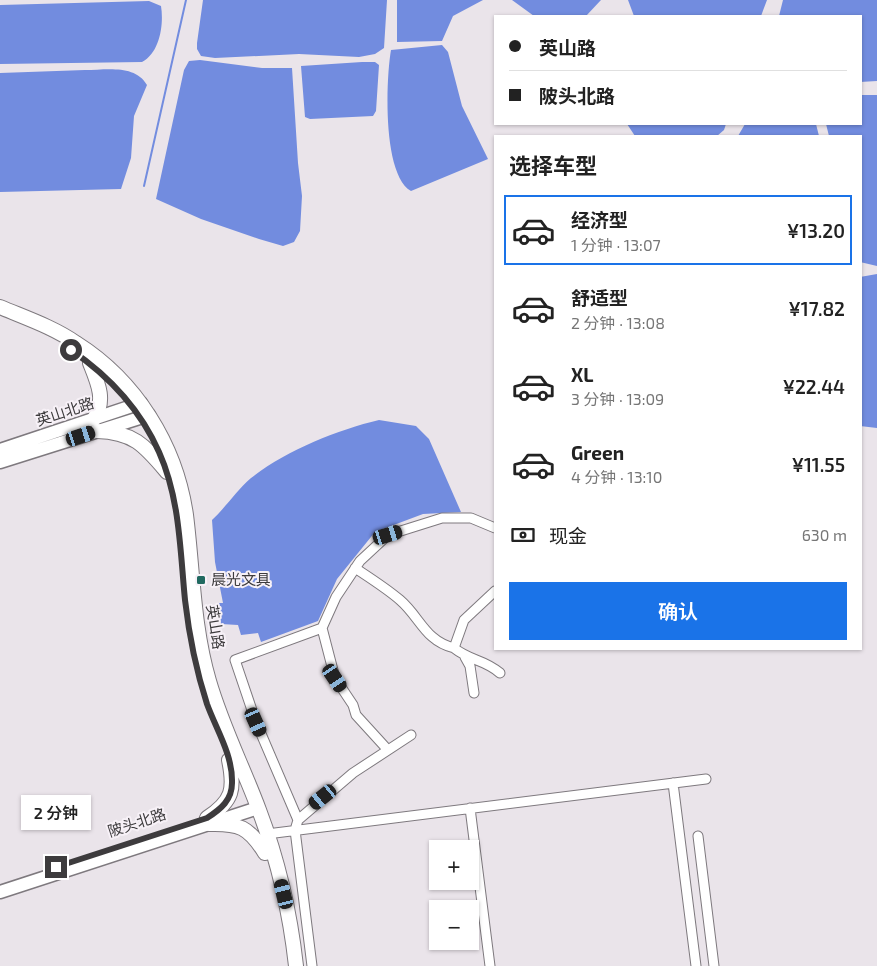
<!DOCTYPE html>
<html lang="zh">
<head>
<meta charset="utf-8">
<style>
	:root { --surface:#fff; --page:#f6f6f6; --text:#222; --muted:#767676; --line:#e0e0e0; --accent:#1a73e8 }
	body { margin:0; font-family:"Exo 2","Noto Sans SC",sans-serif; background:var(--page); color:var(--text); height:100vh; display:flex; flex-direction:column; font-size:19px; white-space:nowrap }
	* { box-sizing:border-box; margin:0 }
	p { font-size:16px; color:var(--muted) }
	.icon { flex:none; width:28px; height:28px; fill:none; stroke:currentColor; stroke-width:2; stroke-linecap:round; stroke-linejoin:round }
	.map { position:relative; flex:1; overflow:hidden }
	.side { position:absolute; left:494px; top:135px; width:368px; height:515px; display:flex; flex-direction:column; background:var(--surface); border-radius:0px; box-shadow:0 1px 4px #0004 }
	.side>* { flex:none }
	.hud { position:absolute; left:494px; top:15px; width:368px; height:110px; border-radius:0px; box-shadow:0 1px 4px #0004; display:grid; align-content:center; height:110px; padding:0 15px; background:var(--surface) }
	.fabs { position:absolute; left:429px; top:840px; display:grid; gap:10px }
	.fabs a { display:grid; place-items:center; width:50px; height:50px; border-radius:0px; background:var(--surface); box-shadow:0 1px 4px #0004; font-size:25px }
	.end { position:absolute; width:22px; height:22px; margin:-11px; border:6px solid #3d3b3d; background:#fff; box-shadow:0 0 0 2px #fff }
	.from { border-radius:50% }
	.bubble { position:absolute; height:35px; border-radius:0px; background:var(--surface); box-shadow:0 1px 4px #0004; font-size:16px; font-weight:600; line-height:35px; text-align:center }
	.car { position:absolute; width:15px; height:30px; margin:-15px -8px; border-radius:6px; box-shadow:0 0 4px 1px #0007; background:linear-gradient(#222 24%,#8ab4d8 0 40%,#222 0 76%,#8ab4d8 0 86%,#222 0) }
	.hud b { display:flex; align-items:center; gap:18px; height:48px; font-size:19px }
	.hud b+b { border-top:1px solid var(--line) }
	.hud i { width:12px; height:12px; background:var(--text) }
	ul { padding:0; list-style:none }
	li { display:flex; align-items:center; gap:15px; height:70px; margin:0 10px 8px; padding:0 5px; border:2px solid transparent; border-radius:0px }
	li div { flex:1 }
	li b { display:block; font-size:19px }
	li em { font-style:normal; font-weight:600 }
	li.selected { border-color:var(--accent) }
	li>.icon { width:45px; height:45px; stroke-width:1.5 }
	h2 { padding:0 15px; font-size:22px; line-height:60px }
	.pay { display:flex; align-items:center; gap:12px; height:55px; padding:0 15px; font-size:19px }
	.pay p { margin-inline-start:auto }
	.primary-button { display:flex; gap:10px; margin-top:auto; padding:10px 15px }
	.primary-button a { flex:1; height:58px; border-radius:0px; background:var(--accent); color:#fff; font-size:20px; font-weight:600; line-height:58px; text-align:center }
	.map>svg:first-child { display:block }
	.water { fill:#728cdf }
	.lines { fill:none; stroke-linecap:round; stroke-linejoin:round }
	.stream { stroke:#728cdf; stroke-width:2 }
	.street-casing { stroke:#7e797e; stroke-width:11 }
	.secondary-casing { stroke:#7e797e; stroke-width:15 }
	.primary-casing { stroke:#7e797e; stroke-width:16 }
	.street { stroke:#fff; stroke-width:9 }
	.secondary { stroke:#fff; stroke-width:12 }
	.primary { stroke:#fff; stroke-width:14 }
	.route { stroke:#3d3b3d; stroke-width:6 }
	.poi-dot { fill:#206960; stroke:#f7f1f7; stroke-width:2 }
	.labels { text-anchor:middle; stroke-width:4; stroke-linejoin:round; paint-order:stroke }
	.street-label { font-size:15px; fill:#3d3b3d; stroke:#f7f1f7 }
	.poi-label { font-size:15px; fill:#3d3b3d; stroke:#f7f1f7; text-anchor:start }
</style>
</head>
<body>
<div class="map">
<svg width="877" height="966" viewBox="0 0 877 966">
	<rect width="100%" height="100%" fill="#eae4ea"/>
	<path class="water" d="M203,0h184l-3,48 -9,6 -16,3 -60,-3 -84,4 -14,-2 -4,-7v-6z
		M397,0h86l-30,16 -11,25 -45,1z
		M512,0h89l-15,16h-52z
		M628,0h139l-6,16h-127z
		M783,0h94v81l-17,1v-66h-81z
		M149,1l12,5c3,18 -1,47 -19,56l-142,2v-59z
		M442,45l6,7 14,54 26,53 -77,32c-29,-17 -25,-112 -20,-141z
		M200,60l62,8h30l6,95 4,33 -2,35 -6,11 -11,4 -24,-7 -58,-20 -45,-20 28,-129 5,-9z
		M362,62h13l4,3 -3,46 -3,5 -63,3 -5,-2 -4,-51z
		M85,70c21,0 50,-6 62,15l-13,31 -3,42 -10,31 -121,3v-119z
		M860,95h17v171l-17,-4v-126h-31l-3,-12h34z
		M627,124h99l-2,6 -7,6h-82z
		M745,124h71l3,12h-81z
		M877,274v154l-17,-2v-149z
		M379,420l37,6 13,13 32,73 -38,2 -48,18 -38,47 -19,42 -57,21 -3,-9 -17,2 -3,-10 -17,-1 -3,-21h5l-8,-41 -3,-42c14,-13 25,-30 39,-42 34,-27 86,-48 128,-58z"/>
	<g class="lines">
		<path class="stream" d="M144,186l42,-186"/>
		<defs>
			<path id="street" d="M355,568c15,10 31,20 45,32 20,17 25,41 54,48
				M495,591l-31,29 -10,28c16,13 30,11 46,25
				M465,657l5,9 4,27
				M387,749l-31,-34 -3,-10 -18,-27 -13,-50 14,-31 24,-36 28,-26 54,-17h29l24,10
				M673,783l23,183
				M470,808l20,158
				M298,820l-42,-98 -21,-62 87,-32
				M267,834l439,-55
				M698,836l16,130
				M312,966l-17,-136 3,-10 55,-47 58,-38"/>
			<path id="secondary" d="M0,450l141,-47
				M0,462l149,-47
				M0,892l258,-84"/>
			<path id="primary" d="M0,307c26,11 53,20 76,36 60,38 100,102 110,172 7,56 7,112 23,166 13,45 34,86 50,129 19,50 31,102 37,156
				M90,363c8,20 16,37 4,56
				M97,431c37,1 48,15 70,41
				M207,818c26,-17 28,-29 22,-58
				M209,824c30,-1 40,3 56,29"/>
		</defs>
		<use href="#street" class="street-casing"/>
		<use href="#secondary" class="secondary-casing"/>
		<use href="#primary" class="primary-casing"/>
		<use href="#street" class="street"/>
		<use href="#secondary" class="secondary"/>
		<use href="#primary" class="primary"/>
	</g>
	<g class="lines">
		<path class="route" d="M56,867l151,-49c14,-9 25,-18 25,-35 1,-28 -16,-54 -25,-79 -11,-34 -18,-69 -22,-104 -5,-50 -5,-101 -26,-148 -19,-43 -50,-76 -88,-102"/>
	</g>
	<rect class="poi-dot" x="196" y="575" width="10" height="10" rx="2.5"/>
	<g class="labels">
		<g class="street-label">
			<text transform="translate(65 412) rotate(-18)" y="5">英山北路</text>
			<text transform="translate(215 627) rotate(81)" y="5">英山路</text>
			<text transform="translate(137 823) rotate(-18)" y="5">陂头北路</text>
		</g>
		<g class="poi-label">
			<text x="211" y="585">晨光文具</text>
		</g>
	</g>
</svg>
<div class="fabs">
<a>+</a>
<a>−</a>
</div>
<i class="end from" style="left:71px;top:350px"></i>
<i class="end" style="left:56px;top:867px"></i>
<div class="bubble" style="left:21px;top:795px;width:70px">2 分钟</div>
<i class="car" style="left:81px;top:436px;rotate:72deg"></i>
<i class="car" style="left:388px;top:535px;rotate:73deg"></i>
<i class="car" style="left:335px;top:678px;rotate:146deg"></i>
<i class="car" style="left:256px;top:722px;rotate:156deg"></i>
<i class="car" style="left:323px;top:797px;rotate:231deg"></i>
<i class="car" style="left:284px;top:894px;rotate:346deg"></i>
<div class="hud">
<b><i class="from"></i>英山路</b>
<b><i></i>陂头北路</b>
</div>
<section class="side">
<h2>选择车型</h2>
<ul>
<li class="selected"><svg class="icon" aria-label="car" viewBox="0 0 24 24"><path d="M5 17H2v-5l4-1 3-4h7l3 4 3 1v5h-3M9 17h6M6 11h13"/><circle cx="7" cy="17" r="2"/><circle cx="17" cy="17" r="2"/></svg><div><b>经济型</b><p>1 分钟 · 13:07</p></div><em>¥13.20</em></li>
<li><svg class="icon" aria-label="car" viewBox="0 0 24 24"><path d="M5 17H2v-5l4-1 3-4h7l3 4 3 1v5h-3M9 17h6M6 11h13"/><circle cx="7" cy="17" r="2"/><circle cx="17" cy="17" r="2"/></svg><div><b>舒适型</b><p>2 分钟 · 13:08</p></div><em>¥17.82</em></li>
<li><svg class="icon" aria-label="car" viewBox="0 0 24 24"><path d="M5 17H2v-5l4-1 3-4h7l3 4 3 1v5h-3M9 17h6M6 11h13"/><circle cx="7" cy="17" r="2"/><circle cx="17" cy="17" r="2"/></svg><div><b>XL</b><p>3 分钟 · 13:09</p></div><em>¥22.44</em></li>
<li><svg class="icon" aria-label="car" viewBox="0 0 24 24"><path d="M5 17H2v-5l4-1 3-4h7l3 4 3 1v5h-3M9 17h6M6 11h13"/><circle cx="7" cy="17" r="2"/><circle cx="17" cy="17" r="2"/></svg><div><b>Green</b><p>4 分钟 · 13:10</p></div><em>¥11.55</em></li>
</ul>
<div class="pay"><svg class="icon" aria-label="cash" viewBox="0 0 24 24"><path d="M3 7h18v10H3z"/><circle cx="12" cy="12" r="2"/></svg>现金<p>630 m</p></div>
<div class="primary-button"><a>确认</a></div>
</section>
</div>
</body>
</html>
